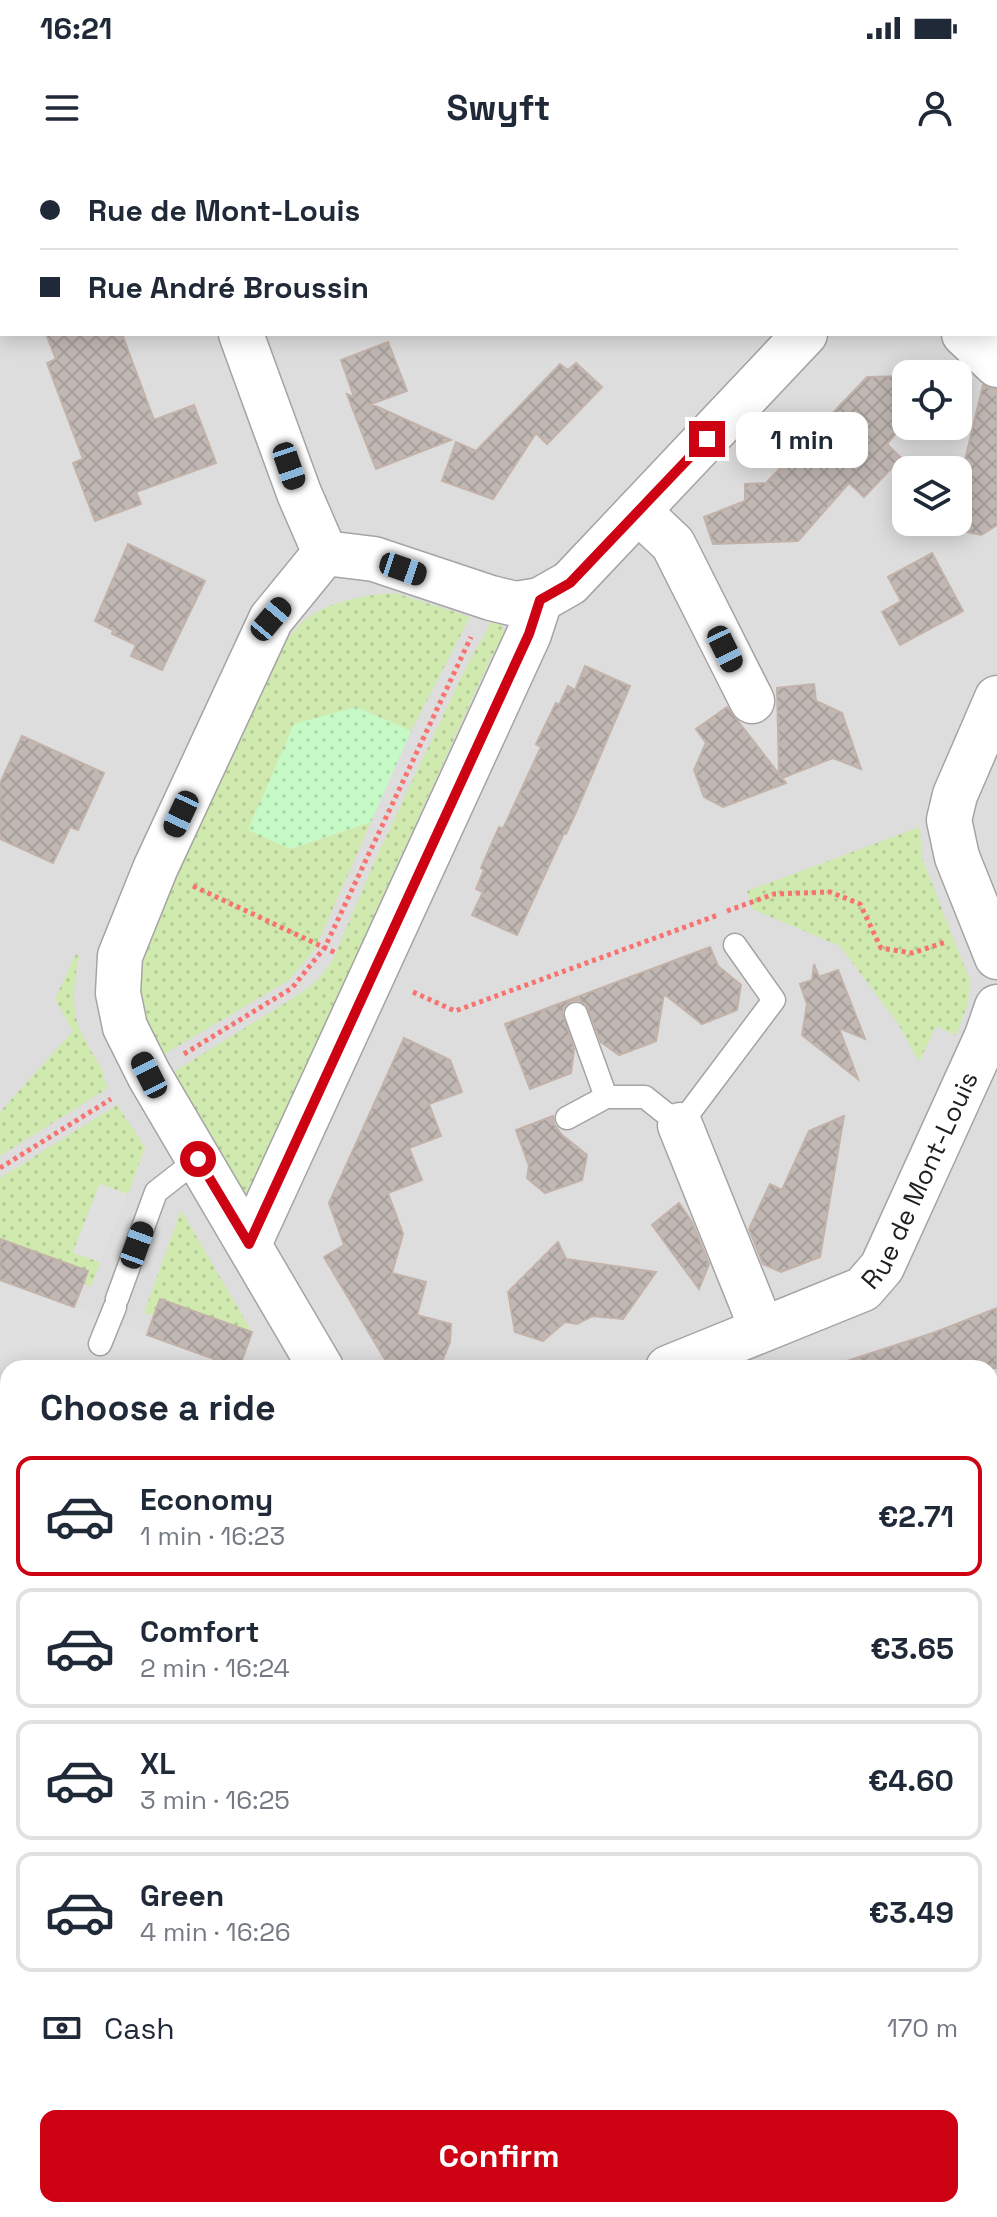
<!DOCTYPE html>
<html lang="en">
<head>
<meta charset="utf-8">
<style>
	:root { --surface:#fff; --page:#f6f6f7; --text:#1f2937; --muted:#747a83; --line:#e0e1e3; --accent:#cd0314 }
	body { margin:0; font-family:"Space Grotesk",sans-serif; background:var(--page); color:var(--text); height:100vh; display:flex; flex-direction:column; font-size:30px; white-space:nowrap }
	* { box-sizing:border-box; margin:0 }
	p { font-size:26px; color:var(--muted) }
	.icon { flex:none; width:44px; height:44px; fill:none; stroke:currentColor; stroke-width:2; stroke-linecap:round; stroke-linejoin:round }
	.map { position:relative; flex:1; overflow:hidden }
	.panel { position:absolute; left:0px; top:1200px; width:998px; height:858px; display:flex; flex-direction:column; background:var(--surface); border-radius:24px 24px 0 0; box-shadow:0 4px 20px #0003 }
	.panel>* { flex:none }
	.top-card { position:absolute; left:0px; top:0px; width:998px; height:176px; box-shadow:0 4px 20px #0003; display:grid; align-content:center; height:176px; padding:0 40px; background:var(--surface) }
	.controls { position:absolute; left:892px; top:200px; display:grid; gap:16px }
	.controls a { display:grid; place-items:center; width:80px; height:80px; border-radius:16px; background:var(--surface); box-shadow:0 4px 20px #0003; font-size:40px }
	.end { position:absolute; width:36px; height:36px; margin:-18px; border:10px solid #cd0314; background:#fff; box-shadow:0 0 0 4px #fff }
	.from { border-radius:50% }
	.bubble { position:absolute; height:56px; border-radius:16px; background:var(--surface); box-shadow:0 4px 20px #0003; font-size:26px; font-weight:600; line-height:56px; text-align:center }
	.car { position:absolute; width:24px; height:48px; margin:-24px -12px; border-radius:10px; box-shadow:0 0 6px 2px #0007; background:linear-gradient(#222 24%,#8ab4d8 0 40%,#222 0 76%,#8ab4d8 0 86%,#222 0) }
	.top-card b { display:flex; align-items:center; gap:28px; height:76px; font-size:30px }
	.top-card b+b { border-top:2px solid var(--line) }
	.top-card i { width:20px; height:20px; background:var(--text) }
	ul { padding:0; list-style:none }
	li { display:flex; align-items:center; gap:24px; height:120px; margin:0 16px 12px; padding:0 24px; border:4px solid var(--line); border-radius:16px }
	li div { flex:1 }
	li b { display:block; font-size:30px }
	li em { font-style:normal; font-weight:600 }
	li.active { border-color:var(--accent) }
	li>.icon { width:72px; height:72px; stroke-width:1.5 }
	h2 { padding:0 40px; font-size:36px; line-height:96px }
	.pay { display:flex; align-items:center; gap:20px; height:88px; padding:0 40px; font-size:30px }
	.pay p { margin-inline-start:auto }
	.cta { display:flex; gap:16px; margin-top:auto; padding:16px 40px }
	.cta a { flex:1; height:92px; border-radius:16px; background:var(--accent); color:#fff; font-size:32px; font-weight:600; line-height:92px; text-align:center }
	.status { display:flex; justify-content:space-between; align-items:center; height:56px; padding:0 40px; background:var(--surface); direction:ltr }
	.status svg { height:22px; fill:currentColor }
	header { display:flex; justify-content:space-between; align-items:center; height:104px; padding:0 40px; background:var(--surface); font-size:36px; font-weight:600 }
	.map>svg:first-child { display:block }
	.residential { fill:#dedddd; fill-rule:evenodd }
	.grass { fill:url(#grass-dots) }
	.park { fill:url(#park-dots) }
	.parking { fill:#e0e0e0 }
	.building { fill:url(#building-cross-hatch); stroke:#c2b2a9; stroke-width:2 }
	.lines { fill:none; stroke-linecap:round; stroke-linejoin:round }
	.lane-casing { stroke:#a4a4a4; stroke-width:25 }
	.street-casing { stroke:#a4a4a4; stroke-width:47 }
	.path { stroke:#f87370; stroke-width:5; stroke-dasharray:4 4; stroke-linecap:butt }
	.lane { stroke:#fff; stroke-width:22 }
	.street { stroke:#fff; stroke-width:44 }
	.route { stroke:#cd0314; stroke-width:10 }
	.labels { text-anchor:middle; stroke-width:6; stroke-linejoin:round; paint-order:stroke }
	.street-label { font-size:26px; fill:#202020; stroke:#fff }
</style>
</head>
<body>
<div class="status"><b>16:21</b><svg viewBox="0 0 49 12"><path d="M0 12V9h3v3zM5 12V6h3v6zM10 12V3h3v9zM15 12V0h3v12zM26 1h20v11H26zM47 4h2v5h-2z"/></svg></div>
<header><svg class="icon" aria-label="menu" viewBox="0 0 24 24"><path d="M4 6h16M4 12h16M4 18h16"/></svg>Swyft<svg class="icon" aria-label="person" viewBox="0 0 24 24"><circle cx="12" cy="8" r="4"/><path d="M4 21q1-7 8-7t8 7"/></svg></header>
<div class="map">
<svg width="997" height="2057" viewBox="0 0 997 2057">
	<defs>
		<pattern id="grass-dots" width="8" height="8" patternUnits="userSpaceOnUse" patternTransform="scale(2)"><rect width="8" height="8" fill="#d0e9ae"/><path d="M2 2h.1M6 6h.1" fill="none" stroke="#b2c895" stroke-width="1.8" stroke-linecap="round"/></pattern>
		<pattern id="park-dots" width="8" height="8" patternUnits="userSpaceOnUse" patternTransform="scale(2)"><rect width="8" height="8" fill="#c5f9c5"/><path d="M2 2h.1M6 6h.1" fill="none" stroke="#a9d5a9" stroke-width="1.8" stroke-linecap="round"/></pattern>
		<pattern id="building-cross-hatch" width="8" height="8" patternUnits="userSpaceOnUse" patternTransform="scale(2)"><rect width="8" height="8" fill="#c1b8b3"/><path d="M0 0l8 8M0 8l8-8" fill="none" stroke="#a69e9a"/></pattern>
	</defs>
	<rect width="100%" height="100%" fill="#f0ece7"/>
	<path class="residential" d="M0,0h997v2057h-997zM2,2h994v172h-994zM906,214h52v52h-52zM906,310h52v52h-52zM8,1208h982v842h-982z"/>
	<path class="grass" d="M395,433l75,24 -59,114 -55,-24 -65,142 80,-27 -56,127 -26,31 -126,75c-12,-22 -24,-42 -24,-68 1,-33 19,-68 32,-98 34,-81 73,-160 110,-240 7,-9 14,-22 24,-29 25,-19 59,-25 90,-27z
		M492,461l9,2c7,13 -3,24 -10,34l-244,541 -75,-125 131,-81 16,-14 14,-18 42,-100 90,-191z
		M920,667l2,31 48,123 -2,22 -12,32 -20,-9 -17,36 -20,-37 -59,-79 -88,-37 -5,-18z
		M76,794l3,2c-4,22 -9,50 0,71 6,16 17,31 25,46v5l4,10 -108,68v-44l73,-81 -18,-32z
		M117,945l28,42 -17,47 -29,-9 -26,67 27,10 -9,25 -8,-4 5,-12 -88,-32v-61z
		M181,1050l71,122 -92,-33 -6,16 -10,-2z"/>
	<path class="park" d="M356,547l55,24 -40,91 -81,27 -42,-19 46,-106z"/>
	<path class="parking" d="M100,1024l28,10 -28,68 -27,-9z
		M0,1123l75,24 162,61h-229v12l-8,-11z"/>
	<path class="building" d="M46,174h76l32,86 40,-15 22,58 -80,29 5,12 -46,17 -22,-58 10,-4 -36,-96 9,-4z
		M388,182l19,49 -36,13 80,36 -75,29 -29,-75 7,3 -13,-37z
		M576,203l26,24 -55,57 -11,-11 -43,66 -51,-18 14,-39 20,9 84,-87 8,6z
		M902,216l1,49 -16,19 14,14 -37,39 -15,-14 -51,58 -85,3 -9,-27 41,-16v-17l21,-1 101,-106z
		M983,225l8,4h6v136l-16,10 -23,-5v-41z
		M128,384l77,37 -43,89 -31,-14 5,-11 -24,-11 1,-4 -18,-9z
		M932,393l31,58 -63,34 -18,-33 19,-11 -13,-24z
		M585,506l45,20 -54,126 -10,22 -2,-1 -47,102 -45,-20 11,-23 -7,-3 8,-19 -3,-2 18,-41 4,2 38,-82 -5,-3 20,-41 3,2 9,-19 7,4z
		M814,524l2,17 26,12 19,56 -28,-11 -51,20 4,5 -63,24 -19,-10 -10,-27 12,-27 -10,-14 31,-22 52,67 -2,-86z
		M22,576l82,37 -26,57 -8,-3 -17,36 -53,-24v-56z
		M710,787l8,19 23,19 -4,25 -35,14 -38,-30 -8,47 -37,14 -18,-13 -15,-38 -8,-4 -7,1 -6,5 -3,6 12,37 -3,24 -41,16 -25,-65z
		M814,804l5,13 19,-7 27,69 -26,-11 19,51 -56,-44 5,-31 -7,-20 12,-4z
		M404,878l46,22 12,32 -33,12 12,32 -32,12 13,32 -34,13 15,41 -11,39 34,9 -9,33 34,9 -1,18 -7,17 -16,9h-37l-66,-111 20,-12 -15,-42z
		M553,956l1,8 8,11 25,20 -5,25 -37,13 -18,-15 2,-12 -13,-36z
		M844,956l-24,141 -39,15 -18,-8 -14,-35 21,-45 12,6 27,-59z
		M679,1043l13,19 17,42 -10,25 -47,-64z
		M0,1079l88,32 -14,36 -74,-27z
		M558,1082l8,17 90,13 -33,47 -31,-3 -15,8 -12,-2 -22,19 -28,-9 -7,-40z
		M160,1139l92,33 -13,36 -92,-33z
		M997,1148v60h-149l-1,-7 86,-28z"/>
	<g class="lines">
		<defs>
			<path id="lane" d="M576,854l30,83h39l35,28 94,-125 -39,-55
				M567,958l39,-21
				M117,1139l39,-107 42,-33
				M100,1184l15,-37"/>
			<g id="street">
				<path d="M173,0l1,2"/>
				<path d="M967,2l2,-2"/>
				<path d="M241,174l58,159 26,60"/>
				<path d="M964,174l33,31"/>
				<path d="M638,351l35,33 79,157"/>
				<path d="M997,538l-42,97 -6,25 8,37 40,100"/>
				<path d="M680,965l82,204"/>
				<path d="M249,1084l280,-610 11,-34"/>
				<path d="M321,1208l-172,-293 -24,-48 -7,-34 2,-37 35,-87 116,-250 54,-66 49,6 117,39 25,6 24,-4 30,-17 235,-249"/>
				<path id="s1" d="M668,1208l195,-79 19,-22 105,-231 10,-29"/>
				<path d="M990,1431l7,-16"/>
				<path d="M990,1706l7,3"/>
				<path d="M141,2057l15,-7"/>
			</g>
		</defs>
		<use href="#lane" class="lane-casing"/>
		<use href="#street" class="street-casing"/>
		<path class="path" d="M911,2l2,-2
			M193,726l143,67
			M727,751l47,-17 56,-2 30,12 21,44 31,5 34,-11
			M413,832l42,19 263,-96
			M184,894l108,-66 33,-41 146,-310
			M0,1008l111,-69"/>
		<use href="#lane" class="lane"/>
		<use href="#street" class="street"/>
	</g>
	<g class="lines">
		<path class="route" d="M198,999l51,85 280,-610 11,-34 30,-17 137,-144"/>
	</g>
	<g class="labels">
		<g class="street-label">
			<text dy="9" stroke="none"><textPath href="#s1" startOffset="334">Rue de Mont-Louis</textPath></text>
		</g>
	</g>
</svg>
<div class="controls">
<a><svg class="icon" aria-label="locate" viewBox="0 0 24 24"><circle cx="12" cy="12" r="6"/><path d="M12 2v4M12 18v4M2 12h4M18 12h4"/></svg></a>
<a><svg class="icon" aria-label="layers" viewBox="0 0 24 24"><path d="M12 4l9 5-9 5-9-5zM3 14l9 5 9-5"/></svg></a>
</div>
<i class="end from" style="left:198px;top:999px"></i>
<i class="end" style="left:707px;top:279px"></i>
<div class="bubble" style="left:736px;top:252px;width:132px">1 min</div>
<i class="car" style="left:289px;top:306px;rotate:161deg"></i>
<i class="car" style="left:403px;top:409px;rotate:109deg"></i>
<i class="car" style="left:271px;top:459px;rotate:40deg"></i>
<i class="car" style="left:725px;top:489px;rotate:154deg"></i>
<i class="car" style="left:181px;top:654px;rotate:205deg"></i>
<i class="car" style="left:149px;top:915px;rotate:333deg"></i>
<i class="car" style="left:137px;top:1085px;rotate:20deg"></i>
<div class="top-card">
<b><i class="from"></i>Rue de Mont-Louis</b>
<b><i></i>Rue André Broussin</b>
</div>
<section class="panel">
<h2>Choose a ride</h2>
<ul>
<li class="active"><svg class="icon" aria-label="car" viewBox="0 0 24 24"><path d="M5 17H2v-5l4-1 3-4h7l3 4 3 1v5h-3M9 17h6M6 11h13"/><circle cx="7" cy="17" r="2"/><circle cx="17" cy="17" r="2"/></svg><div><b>Economy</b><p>1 min · 16:23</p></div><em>€2.71</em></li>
<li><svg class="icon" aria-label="car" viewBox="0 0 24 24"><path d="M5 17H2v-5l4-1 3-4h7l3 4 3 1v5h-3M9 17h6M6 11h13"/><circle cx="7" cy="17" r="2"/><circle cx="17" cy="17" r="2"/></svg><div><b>Comfort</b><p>2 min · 16:24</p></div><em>€3.65</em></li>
<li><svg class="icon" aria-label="car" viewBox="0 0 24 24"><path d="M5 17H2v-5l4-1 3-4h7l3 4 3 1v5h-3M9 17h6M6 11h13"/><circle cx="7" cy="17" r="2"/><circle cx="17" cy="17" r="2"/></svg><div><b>XL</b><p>3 min · 16:25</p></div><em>€4.60</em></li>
<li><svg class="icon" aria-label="car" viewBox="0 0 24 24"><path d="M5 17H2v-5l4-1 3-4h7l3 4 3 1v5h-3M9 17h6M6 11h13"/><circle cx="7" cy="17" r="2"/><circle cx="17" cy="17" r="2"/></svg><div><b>Green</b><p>4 min · 16:26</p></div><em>€3.49</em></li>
</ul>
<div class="pay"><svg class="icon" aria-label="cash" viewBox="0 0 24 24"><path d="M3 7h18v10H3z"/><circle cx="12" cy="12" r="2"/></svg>Cash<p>170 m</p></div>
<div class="cta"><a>Confirm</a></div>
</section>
</div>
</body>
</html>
